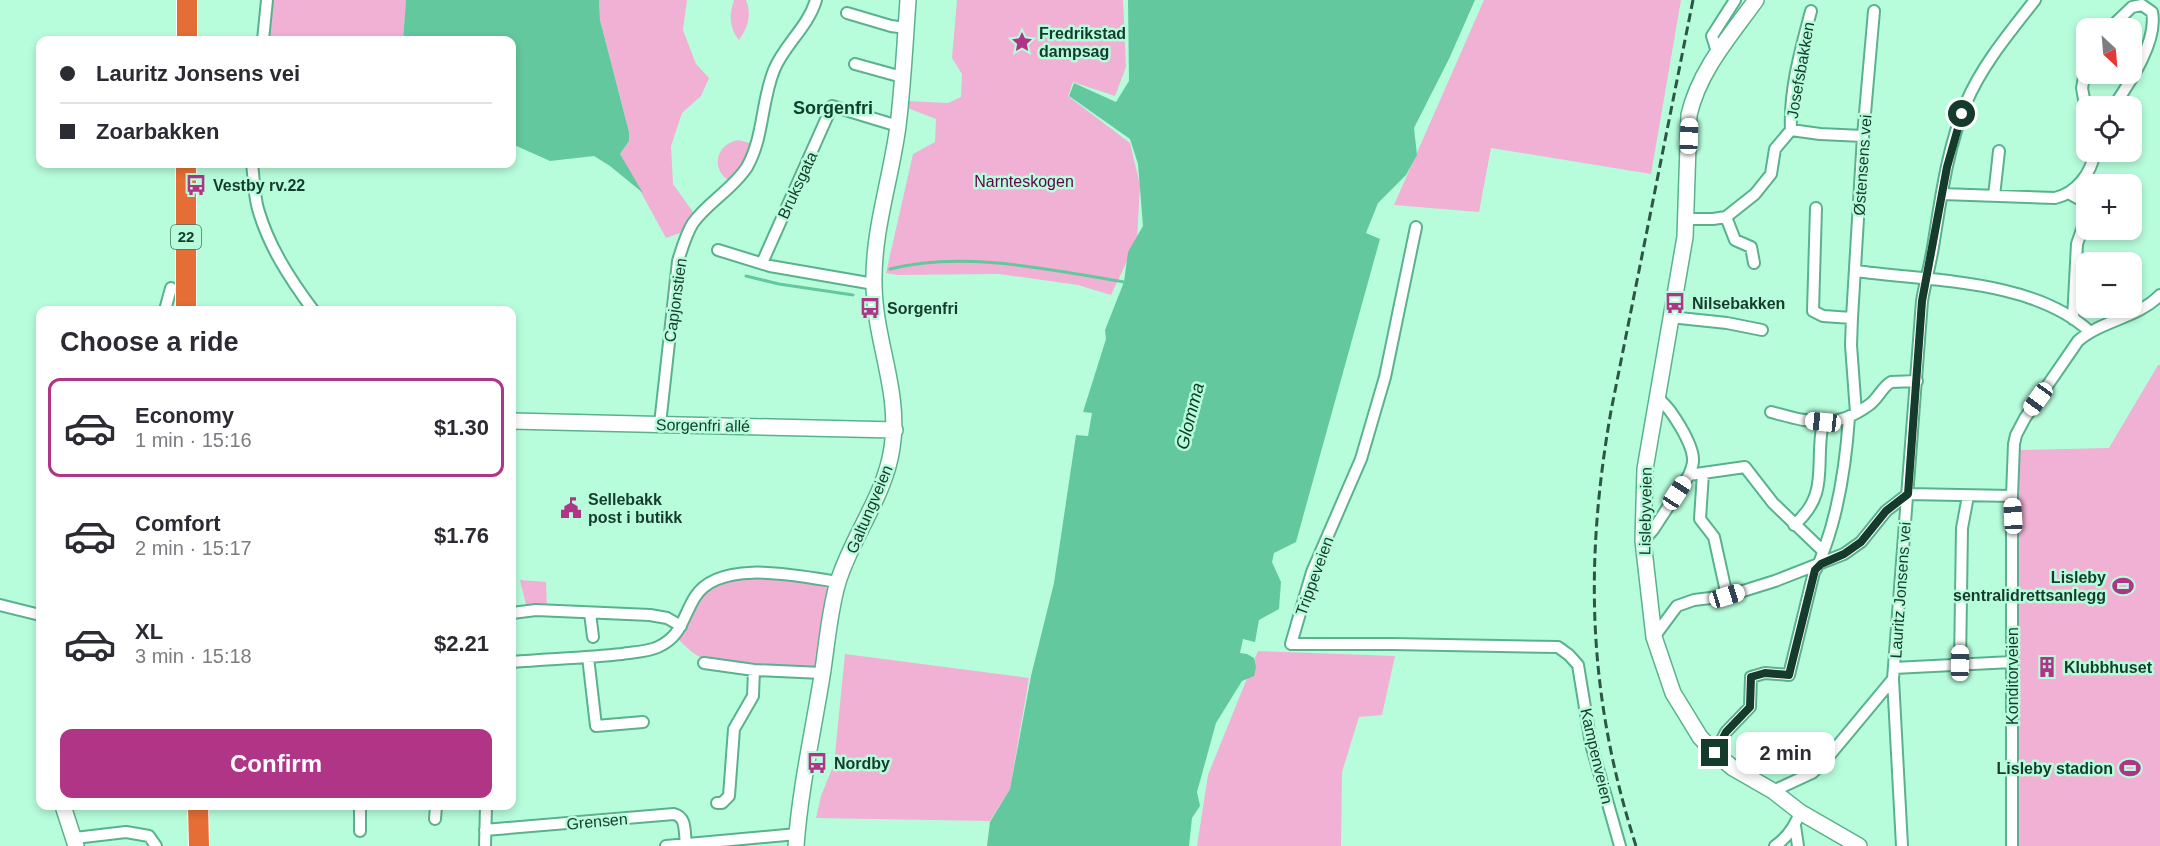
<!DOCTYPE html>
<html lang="en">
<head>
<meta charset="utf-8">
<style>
	:root { --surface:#fff; --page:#f2f2f3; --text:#2b2b33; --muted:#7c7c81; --line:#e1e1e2; --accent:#b03587 }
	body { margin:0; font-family:Helvetica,sans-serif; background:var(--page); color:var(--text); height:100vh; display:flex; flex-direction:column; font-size:22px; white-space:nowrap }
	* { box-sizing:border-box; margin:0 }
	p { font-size:20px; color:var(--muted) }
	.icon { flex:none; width:33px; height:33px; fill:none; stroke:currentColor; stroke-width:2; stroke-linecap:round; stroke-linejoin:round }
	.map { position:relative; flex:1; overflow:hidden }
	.sheet { position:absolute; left:36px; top:306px; width:480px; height:504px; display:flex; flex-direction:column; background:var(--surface); border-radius:12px; box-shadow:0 3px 9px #0003 }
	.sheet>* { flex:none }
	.hud { position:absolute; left:36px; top:36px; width:480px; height:132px; border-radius:12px; box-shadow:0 3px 9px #0003; display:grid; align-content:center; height:132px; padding:0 24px; background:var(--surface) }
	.needle { width:39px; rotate:154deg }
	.buttons { position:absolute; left:2076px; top:18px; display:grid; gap:12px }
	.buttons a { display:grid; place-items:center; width:66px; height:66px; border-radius:12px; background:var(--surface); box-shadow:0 3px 9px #0003; font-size:30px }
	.end { position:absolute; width:27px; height:27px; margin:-14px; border:8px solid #153b2c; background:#fff; box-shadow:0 0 0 3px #fff }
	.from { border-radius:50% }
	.bubble { position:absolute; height:42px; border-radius:12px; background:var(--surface); box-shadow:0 3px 9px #0003; font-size:20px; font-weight:600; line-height:42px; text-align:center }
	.car { position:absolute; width:18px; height:36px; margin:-18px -9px; border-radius:8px; box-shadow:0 0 4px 2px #0007; background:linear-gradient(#fff 24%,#345 0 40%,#fff 0 76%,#345 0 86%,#fff 0) }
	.hud b { display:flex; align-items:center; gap:21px; height:57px; font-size:22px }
	.hud b+b { border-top:2px solid var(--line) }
	.hud i { width:15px; height:15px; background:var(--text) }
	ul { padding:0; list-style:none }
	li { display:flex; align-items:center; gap:18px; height:99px; margin:0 12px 9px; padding:0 12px; border:3px solid transparent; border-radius:12px }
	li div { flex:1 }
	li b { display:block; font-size:22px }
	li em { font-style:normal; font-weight:600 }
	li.on { border-color:var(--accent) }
	li>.icon { width:54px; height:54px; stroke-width:1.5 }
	h2 { padding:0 24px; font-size:27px; line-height:72px }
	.cta { display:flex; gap:12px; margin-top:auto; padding:12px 24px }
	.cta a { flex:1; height:69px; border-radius:12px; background:var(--accent); color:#fff; font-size:24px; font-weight:600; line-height:69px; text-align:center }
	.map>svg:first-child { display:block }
	.green { fill:#f0b1d4 }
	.water { fill:#63c89e }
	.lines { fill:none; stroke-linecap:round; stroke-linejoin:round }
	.stream { stroke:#63c89e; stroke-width:3 }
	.street-casing { stroke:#59b28d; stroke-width:14 }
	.secondary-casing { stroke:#59b28d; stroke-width:18 }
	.highway-casing { stroke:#fff; stroke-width:22 }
	.street { stroke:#fff; stroke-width:10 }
	.secondary { stroke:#fff; stroke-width:15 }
	.highway { stroke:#e46e35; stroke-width:20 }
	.rail { stroke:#2c5645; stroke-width:3; stroke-dasharray:9 4.5; stroke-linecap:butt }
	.route { stroke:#153b2c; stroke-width:8 }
	.labels { text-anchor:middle; stroke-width:5; stroke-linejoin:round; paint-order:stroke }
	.shield { fill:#b7fddc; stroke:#467561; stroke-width:1.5 }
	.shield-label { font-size:15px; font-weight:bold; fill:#153b2c }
	.poi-label { font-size:16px; font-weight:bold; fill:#153b2c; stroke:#b7fddc; text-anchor:start }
	.street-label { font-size:16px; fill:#153b2c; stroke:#b7fddc }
	.park-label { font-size:16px; fill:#650049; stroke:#b7fddc }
	.neighbourhood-label { font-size:18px; font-weight:bold; fill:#0d3f2c; stroke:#b7fddc }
	.water-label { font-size:18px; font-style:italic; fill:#0c3a29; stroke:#b7fddc }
</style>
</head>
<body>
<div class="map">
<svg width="2160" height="846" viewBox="0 0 2160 846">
	<rect width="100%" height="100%" fill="#b7fddc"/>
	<path class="green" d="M267,0h139l-3,40h-140z
		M599,0h88l-4,30 13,34 13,14 -8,18 -19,17 -11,33 2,38 20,28 -13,21 -14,5 -46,-84 9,-13v-9l-29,-112z
		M734,0h12c6,15 2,27 -7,40 -10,-13 -10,-25 -5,-40z
		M957,0h166l3,67 -11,29 -42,-14 -5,14 62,47 10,42 -3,55 -26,55 -33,-10 -79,-11 -101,1 -12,-2 27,-119 22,-12 1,-23 -31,-12 1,-6 42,2 13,-6 1,-23 -10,-16z
		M1484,0h197l-30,174 -160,-26 -12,64 -85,-7z
		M738,140l12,3c1,12 -11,32 -22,37 -18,-13 -11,-36 10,-40z
		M2158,365h2v481h-142v-396l91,-2z
		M735,577l60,3 29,4 7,10 -12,71 -5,4c-34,-1 -84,0 -114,-12 -8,-4 -16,-12 -22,-18 17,-34 18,-51 57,-62z
		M520,580l26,2 1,26 -20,1z
		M1258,651l137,5 -13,59 -23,2 -17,55 -1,74h-144l11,-71z
		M845,654l184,24 -19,111 -20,32 -174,-3 5,-22 13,-32z"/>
	<path class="water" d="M406,0h193l1,20 29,112v9l-9,13 23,39 -33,-27 -16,-10 -44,5 -38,-17v-104h-109z
		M1128,0h347l-26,59 -35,69 3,27 -11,20 -28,28 -12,30 14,6 -84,303 -22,11 -2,9 9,20 -2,27 -20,11 -4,22 -12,-3 -3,14 7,1 7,4 2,9 -2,9 -12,5 -26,42 -19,69 3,14 -8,12 -3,28h-202l3,-24 20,-33 21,-113 23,-93 22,-148 12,1 4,-23 -9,-1 23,-73 -1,-9 19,-48 4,-30 15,-26 -5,-62 -8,-25 -61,-43 5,-13 42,19 13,-21z"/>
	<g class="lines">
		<path class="stream" d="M890,269c73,-19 161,1 234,13
			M746,276l33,8 74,11"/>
		<defs>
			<path id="street" d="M847,13l44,13 15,2
				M2110,28l22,-21 10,-2 10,7c6,29 -22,70 -38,94
				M263,40l4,-40
				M1718,55l-6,-19 23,-36
				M855,64l47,13
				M2086,66l-4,22 4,22
				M1791,130l29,4 43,2
				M252,164c2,14 2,31 6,45 11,38 32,70 55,101
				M2132,190l1,-3
				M1942,194l113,4c22,-5 36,-25 40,-46
				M2070,194l16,9
				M1994,196l5,-45
				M1816,208l-3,103 10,5 29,2
				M1726,217l9,23 16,7 3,16
				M1686,219h27l13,-2 29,-23 16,-20 4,-25 16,-19c-2,-40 10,-81 20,-119
				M1416,227l-31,150 -24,82 -49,113 -21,72h101l166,3 11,8 9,10 13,79 29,102
				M718,250l52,16 104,18
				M762,263l70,-157 66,20
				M1856,271c71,10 177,8 233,60
				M165,310l6,-22
				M1670,317l57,6 35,7
				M2073,319l4,-75 9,-26
				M1657,398c13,8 37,47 36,63 0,4 -2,9 -4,14
				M1771,412c38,10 63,19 98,-7 9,-6 13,-18 22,-23l26,-1
				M1856,413l-5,-68 1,-27 11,-182 11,-125
				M660,424l18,-163c4,-13 8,-27 15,-38 15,-21 40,-34 54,-56 17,-30 14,-65 27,-97 10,-25 34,-43 42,-70
				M1703,473l-3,46 14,18 13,59
				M1794,525c37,-32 20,-61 29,-103
				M1643,541l10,-11 36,-55 56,-8 28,36 50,48
				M0,605l40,10
				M512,613l24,-3 114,5 17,3 14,8
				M590,613l3,24
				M1654,637l23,-31 17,-6 33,-4 48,-15 69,-27 17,-12 25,-31 22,-17 104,2
				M588,657l8,69 47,-4
				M512,662c36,-3 73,-4 110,-8 11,-2 25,-2 36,-7 24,-11 24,-29 37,-50 24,-39 104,-21 143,-15
				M704,663l50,7 68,3
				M1960,664l2,-136 6,-32
				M1894,668l118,-6
				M1715,753l11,-21 24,-25 1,-30 14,-4 24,2 25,-103c6,-8 7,-15 11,-25 15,-42 21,-85 24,-130
				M1773,791l39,-18 12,-11 69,-83
				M717,803h5l7,-7 5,-67 19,-33 1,-26
				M435,819l1,-13
				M1795,826l3,20
				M485,830l189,-16c13,3 10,18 12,30
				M360,831v-25
				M75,838l51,-6 23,4 7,10
				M485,846l1,-40
				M666,846l131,-12
				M1775,846c13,-9 20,-19 25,-34
				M1902,846l-9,-167 29,-378c3,-18 8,-36 11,-54 8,-49 14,-98 33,-144 16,-38 44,-71 69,-103
				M2012,846v-350l2,-52 2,-9 9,-17 53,-77c24,-21 60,-23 82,-46"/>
			<path id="secondary" d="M1756,0c-26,36 -57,71 -67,115l-4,122 -40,232 -2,72 11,96 19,56 27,44 15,16 18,15 40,23 27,21 59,34
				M512,421l383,9
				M63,806l13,40
				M796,846c4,-57 17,-114 26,-170 5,-31 7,-64 16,-94 14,-46 47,-86 54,-134 9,-57 -18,-108 -18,-165 -1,-53 17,-104 24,-157 5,-41 7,-84 10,-126"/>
			<path id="highway" d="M187,40v-40
				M186,164v146
				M198,806l1,40"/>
		</defs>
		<use href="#street" class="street-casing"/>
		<use href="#secondary" class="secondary-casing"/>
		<use href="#highway" class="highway-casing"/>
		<use href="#street" class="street"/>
		<use href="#secondary" class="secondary"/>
		<use href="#highway" class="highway"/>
		<path class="rail" d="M1636,846c-48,-150 -52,-281 -25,-435l82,-411"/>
	</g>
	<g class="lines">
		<path class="route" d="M1715,753l11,-21 24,-25 1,-30 14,-4 24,2 26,-105 6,-6 23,-10 17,-12 25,-31 22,-17 14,-193 25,-134 15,-53"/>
	</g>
	<defs>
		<symbol id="sight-bare" viewBox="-9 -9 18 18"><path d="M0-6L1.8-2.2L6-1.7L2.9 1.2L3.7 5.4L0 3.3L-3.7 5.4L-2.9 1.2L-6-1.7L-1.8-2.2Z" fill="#b03587" stroke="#b7fddc" stroke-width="2.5" paint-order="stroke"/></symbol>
		<symbol id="bus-bare" viewBox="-9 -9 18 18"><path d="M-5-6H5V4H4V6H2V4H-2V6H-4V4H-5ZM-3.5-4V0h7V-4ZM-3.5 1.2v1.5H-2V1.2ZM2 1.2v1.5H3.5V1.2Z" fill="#b03587" stroke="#b7fddc" stroke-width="2.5" paint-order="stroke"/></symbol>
		<symbol id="civic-bare" viewBox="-9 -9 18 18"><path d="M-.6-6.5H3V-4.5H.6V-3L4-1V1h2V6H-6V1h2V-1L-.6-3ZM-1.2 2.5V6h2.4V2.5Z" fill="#b03587" stroke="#b7fddc" stroke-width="2.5" paint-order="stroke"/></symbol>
		<symbol id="stadium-bare" viewBox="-9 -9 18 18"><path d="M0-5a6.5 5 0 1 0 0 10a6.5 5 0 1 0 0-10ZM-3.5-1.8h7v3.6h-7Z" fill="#b03587" stroke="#b7fddc" stroke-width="2.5" paint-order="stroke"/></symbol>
		<symbol id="building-bare" viewBox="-9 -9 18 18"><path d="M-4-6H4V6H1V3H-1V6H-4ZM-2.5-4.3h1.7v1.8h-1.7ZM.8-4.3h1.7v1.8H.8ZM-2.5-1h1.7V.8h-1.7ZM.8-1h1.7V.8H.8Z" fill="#b03587" stroke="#b7fddc" stroke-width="2.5" paint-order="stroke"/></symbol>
	</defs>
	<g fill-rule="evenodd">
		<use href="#sight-bare" x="1007" y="27" width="30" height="30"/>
		<use href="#bus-bare" x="181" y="170" width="30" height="30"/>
		<use href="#bus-bare" x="1660" y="288" width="30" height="30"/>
		<use href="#bus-bare" x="855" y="293" width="30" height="30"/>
		<use href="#civic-bare" x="556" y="493" width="30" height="30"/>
		<use href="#stadium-bare" x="2108" y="571" width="30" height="30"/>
		<use href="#building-bare" x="2032" y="652" width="30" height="30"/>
		<use href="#bus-bare" x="802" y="748" width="30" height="30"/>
		<use href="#stadium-bare" x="2115" y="753" width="30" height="30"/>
	</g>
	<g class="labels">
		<rect class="shield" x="171" y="225" width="30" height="24" rx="4.5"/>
		<g class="shield-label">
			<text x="186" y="242">22</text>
		</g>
		<g class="poi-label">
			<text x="1039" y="39">Fredrikstad<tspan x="1039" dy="18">dampsag</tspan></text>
			<text x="213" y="191">Vestby rv.22</text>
			<text x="1692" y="309">Nilsebakken</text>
			<text x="887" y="314">Sorgenfri</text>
			<text x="588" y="505">Sellebakk<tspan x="588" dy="18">post i butikk</tspan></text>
			<text x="2106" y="583" text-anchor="end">Lisleby<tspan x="2106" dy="18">sentralidrettsanlegg</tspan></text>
			<text x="2064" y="673">Klubbhuset</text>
			<text x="834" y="769">Nordby</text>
			<text x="2113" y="774" text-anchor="end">Lisleby stadion</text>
		</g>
		<g class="street-label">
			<text transform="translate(1800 70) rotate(-80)" y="6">Josefsbakken</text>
			<text transform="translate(1862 165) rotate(-86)" y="6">Østensens vei</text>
			<text transform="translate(797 185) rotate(-65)" y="6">Bruksgata</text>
			<text transform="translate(675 300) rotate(-82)" y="6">Capjonstien</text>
			<text transform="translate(703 425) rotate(1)" y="6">Sorgenfri allé</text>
			<text transform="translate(869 509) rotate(-67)" y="6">Galtungveien</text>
			<text transform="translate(1645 511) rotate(-89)" y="6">Lislebyveien</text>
			<text transform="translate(1314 576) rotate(-70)" y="6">Trippeveien</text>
			<text transform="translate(1900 590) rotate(-86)" y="6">Lauritz Jonsens vei</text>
			<text transform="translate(2012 676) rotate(-90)" y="6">Konditorveien</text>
			<text transform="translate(1597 756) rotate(77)" y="6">Kampenveien</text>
			<text transform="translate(597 821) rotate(-5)" y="6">Grensen</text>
		</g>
		<g class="park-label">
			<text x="1024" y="187">Narnteskogen</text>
		</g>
		<g class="neighbourhood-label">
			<text x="833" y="114">Sorgenfri</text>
		</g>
		<g class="water-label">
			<text transform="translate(1190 416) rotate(-76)" y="6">Glomma</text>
		</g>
	</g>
</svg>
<div class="buttons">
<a><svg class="needle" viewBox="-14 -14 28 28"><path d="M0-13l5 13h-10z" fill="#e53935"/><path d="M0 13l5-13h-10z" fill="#7c7c81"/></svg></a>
<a><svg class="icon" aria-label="locate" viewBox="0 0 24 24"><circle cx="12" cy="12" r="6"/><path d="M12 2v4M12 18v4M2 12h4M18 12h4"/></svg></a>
<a>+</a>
<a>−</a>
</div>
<i class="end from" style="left:1962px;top:114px"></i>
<i class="end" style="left:1715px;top:753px"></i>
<div class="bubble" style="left:1736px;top:732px;width:99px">2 min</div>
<i class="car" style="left:1689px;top:136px;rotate:2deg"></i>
<i class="car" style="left:2038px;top:399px;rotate:216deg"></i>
<i class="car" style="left:1823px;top:422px;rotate:276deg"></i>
<i class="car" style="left:1677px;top:493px;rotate:33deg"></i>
<i class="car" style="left:2013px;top:516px;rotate:357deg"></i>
<i class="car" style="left:1727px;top:596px;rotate:73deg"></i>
<i class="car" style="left:1960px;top:663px;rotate:1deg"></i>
<div class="hud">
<b><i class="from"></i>Lauritz Jonsens vei</b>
<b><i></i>Zoarbakken</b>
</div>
<section class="sheet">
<h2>Choose a ride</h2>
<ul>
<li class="on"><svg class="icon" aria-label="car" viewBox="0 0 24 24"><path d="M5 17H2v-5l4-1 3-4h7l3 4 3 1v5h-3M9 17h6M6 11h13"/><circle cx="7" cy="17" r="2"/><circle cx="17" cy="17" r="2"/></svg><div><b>Economy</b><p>1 min · 15:16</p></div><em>$1.30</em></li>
<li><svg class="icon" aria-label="car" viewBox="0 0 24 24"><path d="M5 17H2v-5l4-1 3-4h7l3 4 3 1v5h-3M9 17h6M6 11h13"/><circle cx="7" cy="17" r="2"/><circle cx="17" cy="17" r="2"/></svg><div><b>Comfort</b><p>2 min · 15:17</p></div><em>$1.76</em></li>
<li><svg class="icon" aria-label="car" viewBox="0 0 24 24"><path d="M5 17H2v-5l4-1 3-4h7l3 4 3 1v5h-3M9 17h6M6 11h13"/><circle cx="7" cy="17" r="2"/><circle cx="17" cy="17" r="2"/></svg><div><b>XL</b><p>3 min · 15:18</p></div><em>$2.21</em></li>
</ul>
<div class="cta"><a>Confirm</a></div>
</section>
</div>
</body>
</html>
